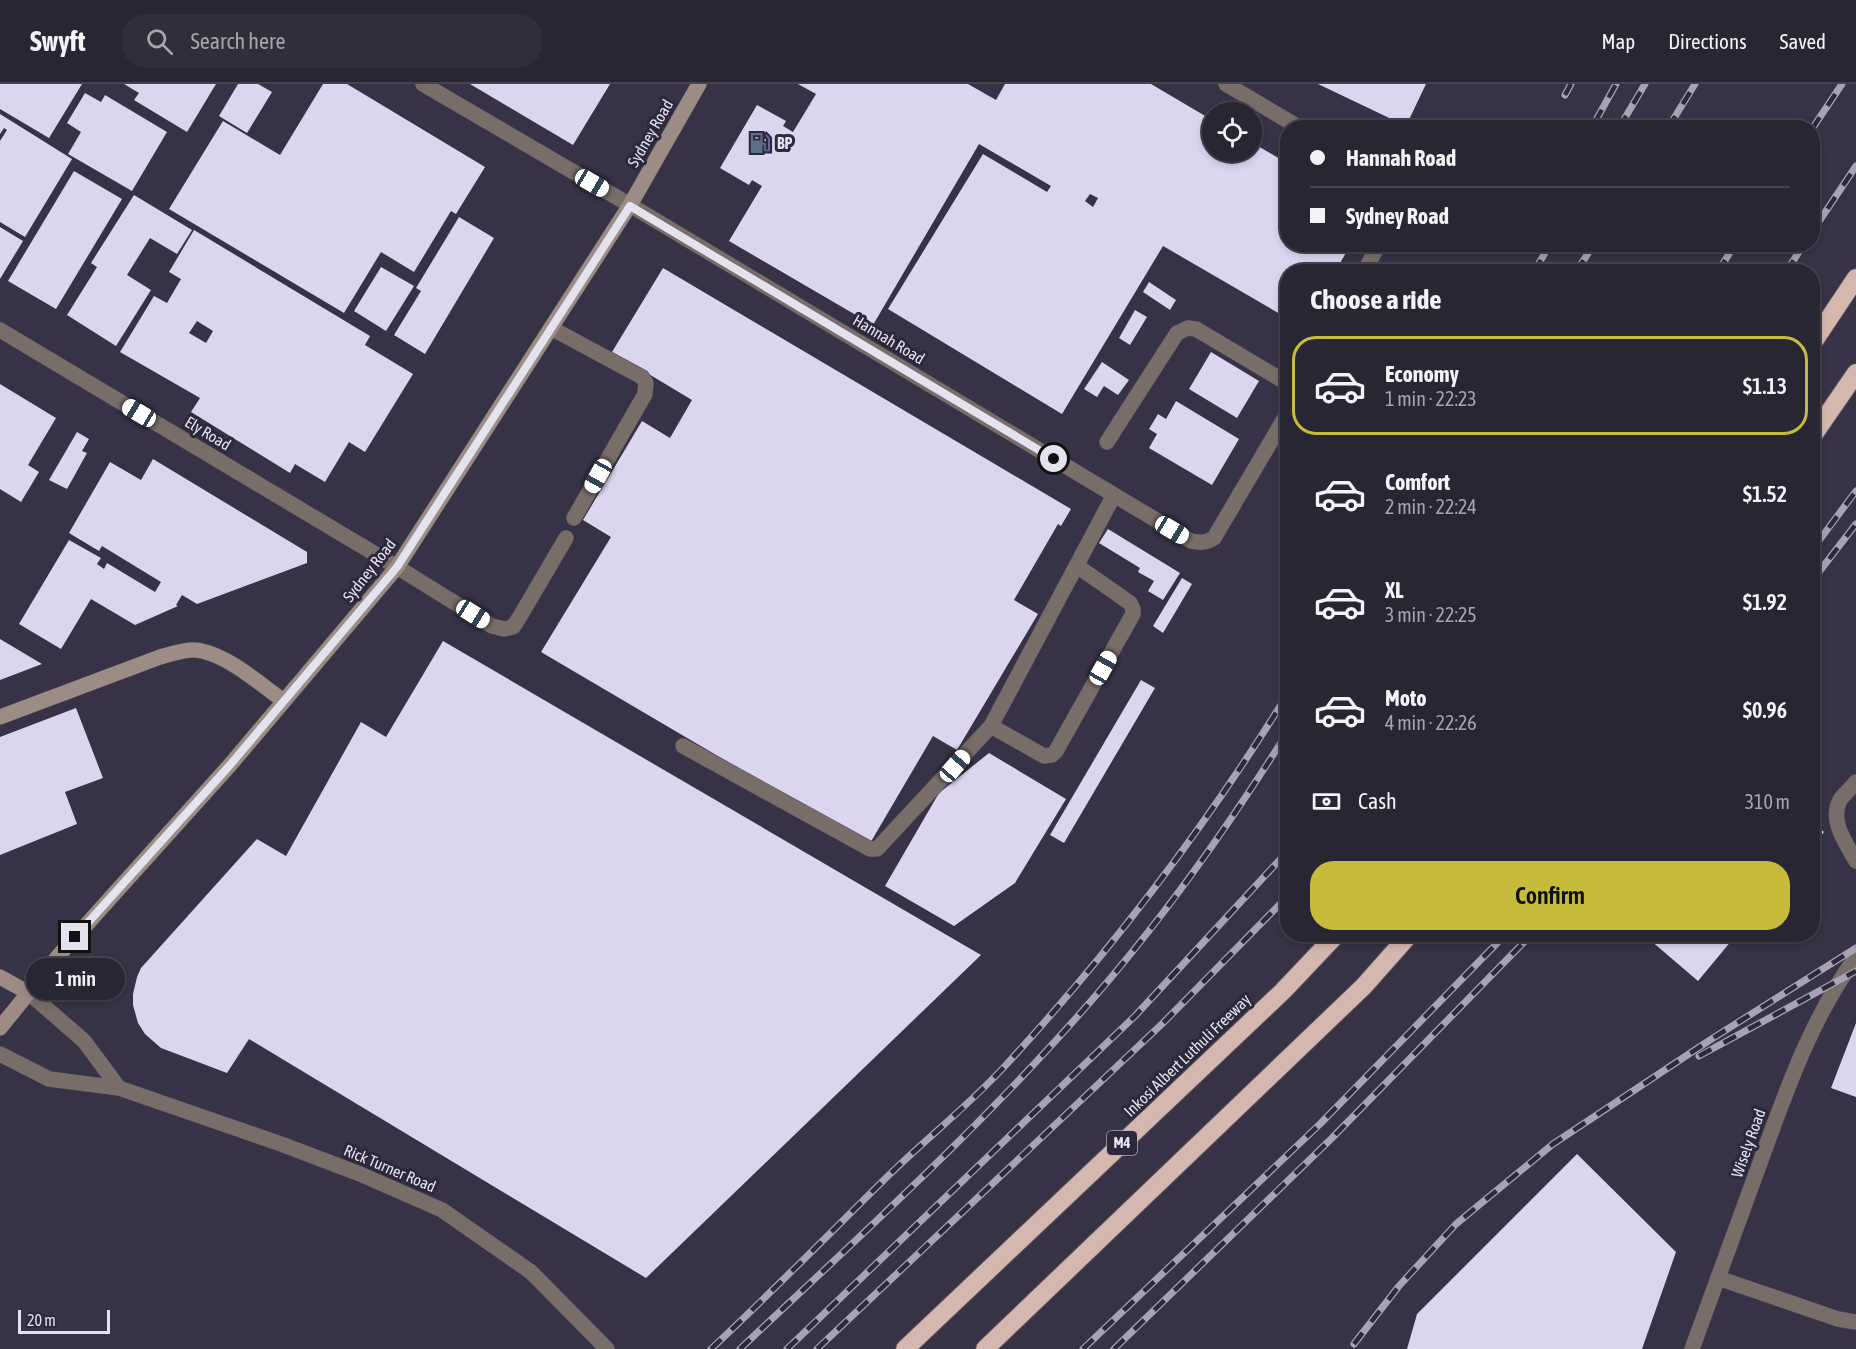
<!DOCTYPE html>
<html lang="en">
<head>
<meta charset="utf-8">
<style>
	:root { --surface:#292634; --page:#312e3c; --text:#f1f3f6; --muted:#a5a5ac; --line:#45434f; --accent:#c7bb3c }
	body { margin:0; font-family:"Asap Condensed",sans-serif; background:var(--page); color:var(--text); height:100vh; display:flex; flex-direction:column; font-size:22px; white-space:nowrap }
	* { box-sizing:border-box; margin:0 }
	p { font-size:20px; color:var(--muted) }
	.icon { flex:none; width:33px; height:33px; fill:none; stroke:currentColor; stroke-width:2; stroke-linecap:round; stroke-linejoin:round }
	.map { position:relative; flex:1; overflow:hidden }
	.drawer { position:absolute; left:1280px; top:180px; width:540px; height:678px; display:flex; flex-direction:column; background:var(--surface); border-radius:24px; box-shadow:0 3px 9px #0003,0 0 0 2px var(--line) }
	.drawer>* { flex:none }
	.top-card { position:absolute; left:1280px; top:36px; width:540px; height:132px; border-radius:24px; box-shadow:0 3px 9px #0003,0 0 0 2px var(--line); display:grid; align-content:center; height:132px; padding:0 30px; background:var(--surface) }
	.fabs { position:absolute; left:1202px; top:18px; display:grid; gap:12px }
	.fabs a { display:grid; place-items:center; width:60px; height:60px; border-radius:50%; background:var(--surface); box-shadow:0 3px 9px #0003,0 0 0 2px var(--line); font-size:30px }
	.scale { position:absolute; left:18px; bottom:15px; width:92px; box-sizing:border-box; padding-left:6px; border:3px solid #e5e2ef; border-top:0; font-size:16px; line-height:21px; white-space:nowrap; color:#e5e2ef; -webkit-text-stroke:4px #2d283b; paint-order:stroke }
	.end { position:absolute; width:27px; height:27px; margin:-14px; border:8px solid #e5e2ef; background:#111; box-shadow:0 0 0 3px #111 }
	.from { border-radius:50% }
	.bubble { position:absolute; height:42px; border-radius:21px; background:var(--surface); box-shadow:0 3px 9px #0003,0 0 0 2px var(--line); font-size:20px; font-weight:600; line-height:42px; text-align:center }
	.car { position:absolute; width:18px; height:36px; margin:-18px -9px; border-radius:8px; box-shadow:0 0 4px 2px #0007; background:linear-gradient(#fff 24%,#345 0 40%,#fff 0 76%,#345 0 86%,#fff 0) }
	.top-card b { display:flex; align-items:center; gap:21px; height:57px; font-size:22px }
	.top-card b+b { border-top:2px solid var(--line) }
	.top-card i { width:15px; height:15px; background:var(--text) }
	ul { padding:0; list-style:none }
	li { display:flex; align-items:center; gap:18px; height:99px; margin:0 12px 9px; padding:0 18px; border:3px solid transparent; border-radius:24px }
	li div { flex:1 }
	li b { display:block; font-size:22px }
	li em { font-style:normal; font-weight:600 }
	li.selected { border-color:var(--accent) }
	li>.icon { width:54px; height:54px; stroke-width:1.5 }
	h2 { padding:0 30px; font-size:27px; line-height:72px }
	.pay { display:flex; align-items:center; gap:15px; height:66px; padding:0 30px; font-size:22px }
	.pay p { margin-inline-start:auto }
	.primary-button { display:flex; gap:12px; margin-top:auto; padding:12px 30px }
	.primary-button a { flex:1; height:69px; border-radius:24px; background:var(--accent); color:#111; font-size:24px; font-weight:600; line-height:69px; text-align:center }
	header { display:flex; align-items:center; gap:36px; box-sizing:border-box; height:84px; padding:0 30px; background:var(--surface); border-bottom:2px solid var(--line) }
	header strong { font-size:28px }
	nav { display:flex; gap:33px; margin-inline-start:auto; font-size:21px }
	.search { width:420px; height:54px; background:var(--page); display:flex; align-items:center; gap:15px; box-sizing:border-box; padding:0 21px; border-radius:24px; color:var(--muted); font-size:22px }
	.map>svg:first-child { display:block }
	.building { fill:#dbd5ee; fill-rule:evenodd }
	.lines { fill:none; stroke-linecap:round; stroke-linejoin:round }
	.service-casing { stroke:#534e60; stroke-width:16 }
	.minor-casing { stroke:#534e60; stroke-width:16 }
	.tertiary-casing { stroke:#534e60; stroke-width:16 }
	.secondary-casing { stroke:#534e60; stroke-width:16 }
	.motorway-casing { stroke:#534e60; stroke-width:20 }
	.service { stroke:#786d69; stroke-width:15 }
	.minor { stroke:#786d69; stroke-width:15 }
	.tertiary { stroke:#786d69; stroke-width:15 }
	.secondary { stroke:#9d8b85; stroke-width:15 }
	.motorway { stroke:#d4b8ae; stroke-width:18 }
	.rail-casing { stroke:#a7a3b2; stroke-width:7 }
	.rail { stroke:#2d283b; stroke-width:4.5; stroke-dasharray:14; stroke-linecap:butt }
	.route { stroke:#e5e2ef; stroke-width:8 }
	.labels { text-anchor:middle; stroke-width:6; stroke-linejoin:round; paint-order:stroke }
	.shield { fill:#2d283b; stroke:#aeaab9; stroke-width:1.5 }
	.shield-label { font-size:15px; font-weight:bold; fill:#e5e2ef }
	.street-label { font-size:16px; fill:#e5e2ef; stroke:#2d283b }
	.poi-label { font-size:16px; font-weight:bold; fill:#e5e2ef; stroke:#2d283b; text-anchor:start }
</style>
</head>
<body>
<header>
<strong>Swyft</strong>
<div class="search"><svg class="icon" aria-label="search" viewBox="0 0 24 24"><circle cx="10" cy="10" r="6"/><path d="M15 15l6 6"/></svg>Search here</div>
<nav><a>Map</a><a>Directions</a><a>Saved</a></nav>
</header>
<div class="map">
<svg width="1856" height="1265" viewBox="0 0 1856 1265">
	<rect width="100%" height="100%" fill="#373245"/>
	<path class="building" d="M0,0h82l-33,54 -49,-29z
		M124,0h92l-29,48 -53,-32 5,-7z
		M238,0h20l14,8 -25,41 -28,-17z
		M323,0h24l138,83 -29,47 -5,-3 -37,61 -33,-20 -37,61 -175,-104 54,-88 57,34z
		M470,0h140l-37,61z
		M798,0h170l28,16 9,-16h146l61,36v32h39v-10l36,21v81h64l-16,28h-48v46l-124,-72 -101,168 -174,-105 95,-155 64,38 4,-6 -72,-42 -106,181 -144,-84 33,-55 -10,-6 -3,5 -29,-17 37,-63 29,16 -3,5 10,6 23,-38zM1090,110l8,4 -5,9 -8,-6z
		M1318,0h108l-20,42z
		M85,9l16,9 4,-7 62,37 -35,59 -64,-37 13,-22 -14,-9z
		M0,30l72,45 -47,78 -25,-15v-81l7,-11 -3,-2 -4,6z
		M74,87l48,28 -66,110 -48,-28z
		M134,111l58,35 -15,24 -27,-16 -23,37 24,15 -35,56 -49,-31 30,-48 -6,-4z
		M459,133l35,21 -69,116 -31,-19 27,-44 -5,-3z
		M0,143l23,14 -23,38z
		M194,146l176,106 -5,9 48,29 -48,78 -16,-10 -24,40 -30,-18 -5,9 -99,-61 9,-14 -80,-46 34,-56 13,7 14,-24 -12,-7zM197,237l16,10 -7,12 -17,-10z
		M1458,178l20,10h-25z
		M381,183l33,19 -28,45 -32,-20z
		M663,184l408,241 -10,17 -3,-2 -44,76 24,14 -81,136 -24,-14 -64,109 -328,-193 70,-115 -28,-17 59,-99 28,17 22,-38 -80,-48z
		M1149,198l27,18 -6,10 -27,-18z
		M1135,226l12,7 -17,28 -11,-7z
		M1211,268l48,29 -22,37 -48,-29z
		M1102,278l27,18 -11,15 -14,-9 -7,11 -13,-8z
		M0,300l56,34 -28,47 11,7 -18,30 -21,-13z
		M1176,317l63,38 -27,46 -63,-37 8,-14 -8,-5 9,-15 8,5z
		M77,348l12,7 -7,12 5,2 -20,36 -18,-9z
		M153,375l154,93v11l-110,41 -15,-9 -6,10 2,1 -43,19 -44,-26 -30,50 -42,-25 50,-84 32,18 -4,6 7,5 3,-6 48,29 6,-10 -59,-36 -3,5 -30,-18 41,-71 31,18z
		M1108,445l72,44 -17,27 -15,-9 6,-10 -16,-9 2,-4 -41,-25z
		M1182,494l10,6 -29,49 -10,-7z
		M0,555l42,25 -42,16z
		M443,557l538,314 -335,323 -397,-239 -22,34 -66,-25 -16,-14 -7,-11 -5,-18v-11l4,-17 4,-9 116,-129 29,17 75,-134 25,15z
		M1141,596l14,8 -91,155 -14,-8z
		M76,624l27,70 -38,14 12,32 -77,31v-118z
		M989,669l77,46 -51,84 -61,43 -69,-40 54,-93z
		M1812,738l12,10 -12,14z
		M1655,850h82l-39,47 -48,-41z
		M1856,939v74l-25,-9z
		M1577,1070l99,98 -34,97h-235l10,-35z"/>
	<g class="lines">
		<defs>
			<path id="service" d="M1226,0l74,44
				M630,121l561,336c9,2 15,2 23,-3l73,-124
				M1364,188l15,-28
				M551,244l91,49 4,6 -1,11 -71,124
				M1107,358l70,-109 11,-5 8,1 91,54
				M1077,482l53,37 3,6v5l-77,137 -4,4 -8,1 -53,-30 123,-231
				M397,483l95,59 12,3 9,-2 6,-9 47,-80
				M683,662l187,103h7l114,-123
				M1856,698c-5,6 -12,12 -16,18 -11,21 6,43 16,61
				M1718,1194l120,41 18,3"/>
			<path id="minor" d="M423,0l207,121
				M0,246l397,237"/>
			<path id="tertiary" d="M29,909l55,48 35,47
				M0,970l49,25 70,9 162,56 79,30 82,36 89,62 76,77
				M1692,1265c23,-63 46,-126 69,-189 26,-71 50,-141 95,-203"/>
			<path id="secondary" d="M0,633l160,-60c14,-4 29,-9 42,-6 28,6 59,34 82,50
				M0,893l29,16
				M0,944l60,-74 170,-189 167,-198 233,-362 69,-121"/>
			<path id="motorway" d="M1812,260l44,-66
				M1812,353l44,-64
				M905,1265l378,-358 54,-57
				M985,1265l379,-363 46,-52"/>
		</defs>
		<use href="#service" class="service-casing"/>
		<use href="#minor" class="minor-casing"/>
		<use href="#tertiary" class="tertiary-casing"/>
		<use href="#secondary" class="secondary-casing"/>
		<use href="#motorway" class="motorway-casing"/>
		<use href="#service" class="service"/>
		<use href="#minor" class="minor"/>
		<use href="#tertiary" class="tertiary"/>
		<use href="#secondary" class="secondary"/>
		<use href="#motorway" class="motorway"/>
		<defs>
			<path id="rail" d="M1565,11l6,-11
				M1595,38l21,-38
				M1619,44l26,-44
				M1668,44l27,-44
				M1812,45l30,-45
				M1812,148l44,-66
				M1534,188l16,-28
				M1576,188l18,-28
				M1718,188l17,-28
				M1786,188l18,-28
				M1812,466l44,-59
				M1812,497l44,-57
				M1699,972l157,-85
				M1354,1260l45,-58 57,-62 97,-80 157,-104 146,-92
				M711,1265c61,-57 119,-116 178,-174 38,-37 80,-70 116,-109 106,-115 200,-238 282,-371
				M740,1265c126,-119 257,-236 369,-369 66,-78 124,-161 178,-247
				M787,1265l348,-333 152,-164
				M817,1265l346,-326 124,-126
				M1083,1265l237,-225 186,-190
				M1114,1265l218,-211 200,-204"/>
		</defs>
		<use href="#rail" class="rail-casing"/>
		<use href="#rail" class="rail"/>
	</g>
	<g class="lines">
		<path class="route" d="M75,853l155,-172 167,-198 233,-361 424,253"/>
	</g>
	<defs>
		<symbol id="fuel-bare" viewBox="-9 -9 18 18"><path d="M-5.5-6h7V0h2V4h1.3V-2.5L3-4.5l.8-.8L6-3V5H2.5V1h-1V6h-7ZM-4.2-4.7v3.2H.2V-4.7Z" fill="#5c6f8a" stroke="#2d283b" stroke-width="2.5" paint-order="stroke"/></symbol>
	</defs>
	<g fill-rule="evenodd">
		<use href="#fuel-bare" x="745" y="44" width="30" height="30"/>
	</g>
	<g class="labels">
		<rect class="shield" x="1107" y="1047" width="30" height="24" rx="4.5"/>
		<g class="shield-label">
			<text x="1122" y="1064">M4</text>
		</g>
		<g class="street-label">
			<text transform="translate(650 49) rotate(-60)" y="6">Sydney Road</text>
			<text transform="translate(889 255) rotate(31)" y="6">Hannah Road</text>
			<text transform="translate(208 349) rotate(31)" y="6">Ely Road</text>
			<text transform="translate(369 486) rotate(-52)" y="6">Sydney Road</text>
			<text transform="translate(1187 971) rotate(-44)" y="6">Inkosi Albert Luthuli Freeway</text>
			<text transform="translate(1748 1059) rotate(-70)" y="6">Wisely Road</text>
			<text transform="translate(390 1084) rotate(23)" y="6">Rick Turner Road</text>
		</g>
		<g class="poi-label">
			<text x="777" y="65">BP</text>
		</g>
	</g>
</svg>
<div class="fabs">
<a><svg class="icon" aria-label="locate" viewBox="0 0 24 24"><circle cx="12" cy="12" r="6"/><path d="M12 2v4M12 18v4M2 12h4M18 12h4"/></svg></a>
</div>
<div class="scale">20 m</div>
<i class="end from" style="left:1054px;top:375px"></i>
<i class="end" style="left:75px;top:853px"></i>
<div class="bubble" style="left:26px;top:874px;width:99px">1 min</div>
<i class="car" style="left:592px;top:99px;rotate:120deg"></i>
<i class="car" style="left:139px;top:329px;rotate:301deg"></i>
<i class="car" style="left:598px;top:392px;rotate:209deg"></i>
<i class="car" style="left:1172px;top:446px;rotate:121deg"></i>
<i class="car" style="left:473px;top:530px;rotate:122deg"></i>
<i class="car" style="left:1103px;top:584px;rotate:29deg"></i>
<i class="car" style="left:955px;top:682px;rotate:41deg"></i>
<div class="top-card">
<b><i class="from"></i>Hannah Road</b>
<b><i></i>Sydney Road</b>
</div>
<section class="drawer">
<h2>Choose a ride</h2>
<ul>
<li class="selected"><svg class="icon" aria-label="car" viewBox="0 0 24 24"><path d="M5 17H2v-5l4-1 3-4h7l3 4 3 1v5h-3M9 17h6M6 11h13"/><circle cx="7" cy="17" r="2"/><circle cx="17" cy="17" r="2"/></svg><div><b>Economy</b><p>1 min · 22:23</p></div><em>$1.13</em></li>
<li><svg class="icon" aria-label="car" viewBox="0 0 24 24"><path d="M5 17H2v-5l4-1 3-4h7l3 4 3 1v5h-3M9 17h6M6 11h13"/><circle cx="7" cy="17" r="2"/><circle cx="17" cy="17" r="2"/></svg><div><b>Comfort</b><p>2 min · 22:24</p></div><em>$1.52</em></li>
<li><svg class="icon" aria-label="car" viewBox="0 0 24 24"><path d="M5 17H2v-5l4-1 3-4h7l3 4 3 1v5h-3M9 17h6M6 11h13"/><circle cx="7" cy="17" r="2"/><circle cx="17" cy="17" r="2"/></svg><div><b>XL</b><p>3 min · 22:25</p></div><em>$1.92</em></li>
<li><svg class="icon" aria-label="car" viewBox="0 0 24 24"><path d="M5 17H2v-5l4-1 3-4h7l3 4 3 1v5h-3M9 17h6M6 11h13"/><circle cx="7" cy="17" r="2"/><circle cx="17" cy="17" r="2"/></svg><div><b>Moto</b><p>4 min · 22:26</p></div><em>$0.96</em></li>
</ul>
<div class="pay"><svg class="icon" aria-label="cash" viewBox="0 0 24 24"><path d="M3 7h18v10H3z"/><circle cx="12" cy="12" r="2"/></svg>Cash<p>310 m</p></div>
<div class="primary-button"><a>Confirm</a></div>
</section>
</div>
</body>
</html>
